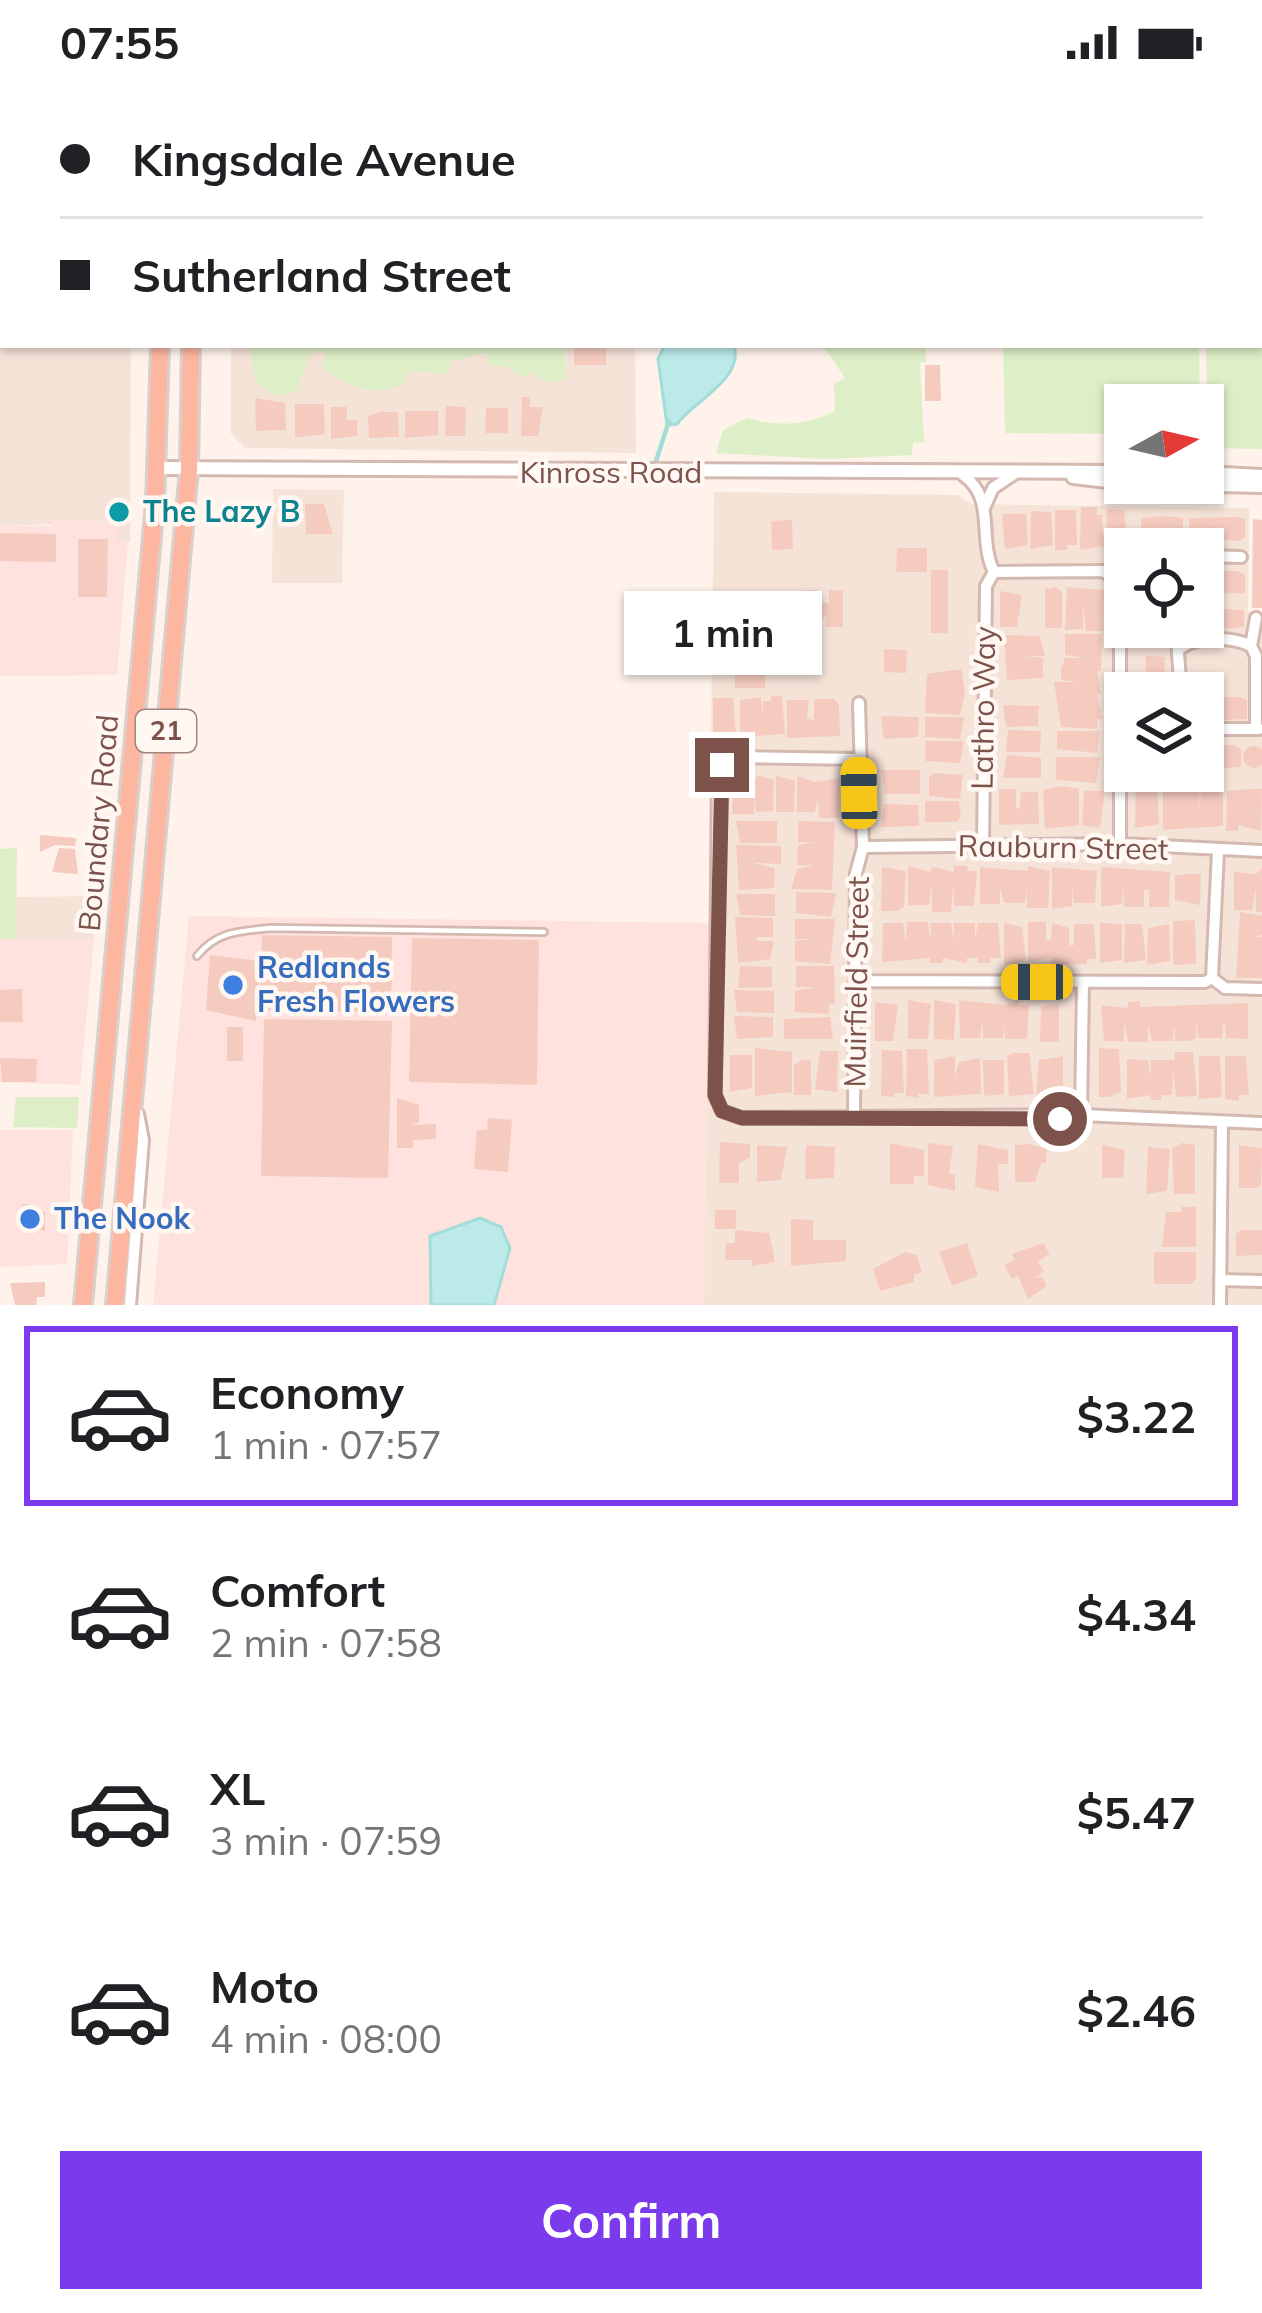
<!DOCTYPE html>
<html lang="en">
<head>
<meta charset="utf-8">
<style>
	:root { --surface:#fff; --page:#f2f2f2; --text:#202124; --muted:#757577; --line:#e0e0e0; --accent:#7c3aed }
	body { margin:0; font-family:Mulish,sans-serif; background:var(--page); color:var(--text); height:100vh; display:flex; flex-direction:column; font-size:45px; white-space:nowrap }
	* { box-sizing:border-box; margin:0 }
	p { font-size:39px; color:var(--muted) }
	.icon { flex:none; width:66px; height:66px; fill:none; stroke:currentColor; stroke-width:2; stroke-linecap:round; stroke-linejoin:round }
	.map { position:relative; height:1221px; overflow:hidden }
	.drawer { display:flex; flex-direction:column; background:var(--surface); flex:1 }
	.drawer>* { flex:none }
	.guide { position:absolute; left:0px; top:0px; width:1263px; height:264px; box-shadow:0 3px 9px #0004; display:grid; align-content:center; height:264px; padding:0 60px; background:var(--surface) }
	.needle { width:78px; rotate:82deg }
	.buttons { position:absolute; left:1104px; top:300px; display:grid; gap:24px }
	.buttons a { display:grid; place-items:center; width:120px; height:120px; border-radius:0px; background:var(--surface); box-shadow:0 3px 9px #0004; font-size:60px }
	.end { position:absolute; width:54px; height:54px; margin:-27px; border:15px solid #7c524a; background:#fff; box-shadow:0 0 0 6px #fff }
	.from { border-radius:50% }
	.bubble { position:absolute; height:84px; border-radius:0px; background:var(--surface); box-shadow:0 3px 9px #0004; font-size:39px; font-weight:700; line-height:84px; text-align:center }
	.car { position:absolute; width:36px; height:72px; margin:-36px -18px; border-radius:15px; box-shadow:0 0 9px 3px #0007; background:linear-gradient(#f5c518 24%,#345 0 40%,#f5c518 0 76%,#345 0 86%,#f5c518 0) }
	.guide b { display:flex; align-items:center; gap:42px; height:114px; font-size:45px }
	.guide b+b { border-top:3px solid var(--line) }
	.guide i { width:30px; height:30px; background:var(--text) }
	ul { padding:21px 0 0; list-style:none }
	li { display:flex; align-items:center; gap:36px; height:180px; margin:0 24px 18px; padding:0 36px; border:6px solid transparent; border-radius:0px }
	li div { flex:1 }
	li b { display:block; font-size:45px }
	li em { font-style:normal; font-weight:700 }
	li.selected { border-color:var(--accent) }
	li>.icon { width:108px; height:108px; stroke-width:1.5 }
	.button { display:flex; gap:24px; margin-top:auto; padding:24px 60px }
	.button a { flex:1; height:138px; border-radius:0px; background:var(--accent); color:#fff; font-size:48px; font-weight:700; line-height:138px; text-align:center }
	.status { display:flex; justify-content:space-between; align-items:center; height:84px; padding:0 60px; background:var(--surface); direction:ltr }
	.status svg { height:33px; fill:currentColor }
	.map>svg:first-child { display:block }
	.residential { fill:#f6e3d8; fill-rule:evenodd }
	.commercial { fill:#ffe1de }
	.green { fill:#deeec7 }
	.water { fill:#bceae8; stroke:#a2ddda; stroke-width:3 }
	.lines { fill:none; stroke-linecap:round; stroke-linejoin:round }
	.stream { stroke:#a2ddda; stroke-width:4.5 }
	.building { fill:#f5cbc0 }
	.service-casing { stroke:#d4b9b1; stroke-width:10 }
	.minor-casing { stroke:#d4b9b1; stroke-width:16 }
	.tertiary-casing { stroke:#d4b9b1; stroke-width:18 }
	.trunk-casing { stroke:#dacfcc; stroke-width:22 }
	.service { stroke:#fff; stroke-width:4.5 }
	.minor { stroke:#fff; stroke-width:10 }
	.tertiary { stroke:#fff; stroke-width:12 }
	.trunk { stroke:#fdb69f; stroke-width:16 }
	.route { stroke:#7c524a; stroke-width:15 }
	.culture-dot { fill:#0f9aa8; stroke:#fff7f2; stroke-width:4.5 }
	.shop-dot { fill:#3f7fe0; stroke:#fff7f2; stroke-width:4.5 }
	.labels { text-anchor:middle; stroke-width:9; stroke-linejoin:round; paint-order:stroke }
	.shield { fill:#fff7f2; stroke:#a3847c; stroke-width:3 }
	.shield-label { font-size:27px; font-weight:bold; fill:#7c524a }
	.street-label { font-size:30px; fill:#7c524a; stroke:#fff7f2 }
	.culture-label { font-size:30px; font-weight:bold; fill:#0d838f; stroke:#fff7f2; text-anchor:start }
	.shop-label { font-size:30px; font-weight:bold; fill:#366cbe; stroke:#fff7f2; text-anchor:start }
</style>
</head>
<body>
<div class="status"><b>07:55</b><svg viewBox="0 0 49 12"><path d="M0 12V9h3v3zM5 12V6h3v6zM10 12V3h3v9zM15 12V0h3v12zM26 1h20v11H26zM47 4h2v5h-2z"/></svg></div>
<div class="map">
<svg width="1262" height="1221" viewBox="0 0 1262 1221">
	<rect width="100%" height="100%" fill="#fef2ea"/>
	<path class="residential" d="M0,63l3,198h128l-1,197h-13v-20l-117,4z
		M231,261h404l1,108 -391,-5 -14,-14z
		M273,405l71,1 -2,93h-70z
		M714,408l244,3 14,9 277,4 -1,103 14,1v693h-558zM1125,465h78v78h-78zM1125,609h78v78h-78z
		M97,812l-3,43h-78v-42z"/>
	<path class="commercial" d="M51,436l66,1v20l11,1 -11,133 -117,1v-150h51z
		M189,832l520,7 -5,382h-551z
		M0,855h94l-14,146 -80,-3z
		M0,1046h73l-6,134 -67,3z"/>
	<path class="green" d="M720,0h542v365l-54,-1 -2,-103h54v-258z
		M248,261h315l4,35 -22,2 -11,-9 -12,5 -12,-10 -20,-3 -3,-12 -35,8 -5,13 -38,-3 -4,13c-29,15 -59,1 -83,-16l3,-14 -6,-4 -9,5 -14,37 -21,4 -18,-13z
		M809,261h116l1,17 -6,1 4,79 -11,1 -1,12 -85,4 -111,-6 7,-23 24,-12c32,9 58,8 88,-7l-1,-27 11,-6 -19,-28z
		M1003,261h196l1,60h-75v29l-120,-1z
		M17,764l-1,91h-16v-90z
		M16,1013h63l-2,31 -64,-1z"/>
	<path class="water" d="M665,261h69c10,34 -38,54 -57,79l-10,1 -9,-66z
		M480,1134l21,9 9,21 -16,57h-63l-1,-69z"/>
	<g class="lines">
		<path class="stream" d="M665,0l1,3
			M656,377l13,-40"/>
	</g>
	<path class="building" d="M574,261h32v20h-32z
		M925,281h15l1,36h-16z
		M522,313h8v10h13l-5,29h-17z
		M255,314l30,5 1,27 -30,1z
		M295,320h29l1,30 -30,4z
		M446,322l20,1 -1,29h-20z
		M331,323h16v13h10v16l-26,3z
		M486,324h22v25h-23z
		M405,327h33v24l-33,3z
		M380,328h18l1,25 -30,1 -1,-22z
		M305,420h19l9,30h-27z
		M1081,423h16v8h5l2,31 -24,4z
		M1107,425l17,1 4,36 -22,3z
		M1055,426h21l1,35h-10v5h-12z
		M1031,427l20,1 2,33 -23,4z
		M1002,430h24l2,31 -23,4z
		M1164,432l19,2v17l-14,4v-4l-6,4 -22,-4v-17z
		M1239,433l6,2v19l-6,3 -50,-5v-18z
		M1253,435l9,1v88h-10z
		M792,436l1,29 -21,1 -1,-29z
		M0,449l56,1v28l-56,-1z
		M78,455h30l-1,58h-29z
		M897,464h30v24h-31z
		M931,486h17v63h-17z
		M1203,486l35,1 7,4v18l-42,1z
		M1056,503l6,5v36h-17v-39z
		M1067,503l37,3 -1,41h-17l-3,-26v24l-18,1z
		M805,506l16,1 -1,12h9v-13l14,1v36h-17v-12l-4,6 -19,-1 -4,-20h6z
		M1000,507l22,4 -5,32h-17z
		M1203,524l41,2v17l-41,4z
		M1065,550h37l-1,37h-4l4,23h-4l5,25h-5v10l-36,-2 -7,-45h24l-17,-2v-11l4,-11h20l-20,-3z
		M1004,551l36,1 5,20h-20l18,2v20l-36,2z
		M735,552h30v52h-30z
		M884,565l23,1 -1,23 -22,-1z
		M1146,572l19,1 -1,36h-19z
		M961,585l4,23 -5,23 -35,-2 2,-39z
		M771,612h11l3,38 -45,3v-37l21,-3 2,19v-15h8z
		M1241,613l6,3v19l-44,2v-23z
		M713,614h20l3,36 -10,-1 -1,5h-12z
		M814,615h20l5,6 1,31 -53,2v-38h22l-2,18 7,3z
		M1003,621l36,1 -1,20 -32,1z
		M881,632l38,1 -1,20 -34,2z
		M925,633h39l-4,22 -35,-2z
		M1008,646l33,1 -1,21h-34z
		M1057,647h43l-3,22 -40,-4z
		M926,657h38l-4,22 -35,-2z
		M1203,661h31l7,4v18l-35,2z
		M1243 673a11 11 0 1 1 22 0a11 11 0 1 1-22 0Z
		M1007,671l34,3v20h-38z
		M1056,673h44l-4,26 -40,-3z
		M881,686h39v24h-35z
		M935,689l28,2 -3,24 -31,-3v-19z
		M756,691l18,5 -1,31 -17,1 -2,-18v20h-22l1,-32 5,-5 18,3z
		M776,692l19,4 -1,32h-18z
		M797,692l19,6 24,-4 -1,40h-20l-1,-19 -3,13h-18z
		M1136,696l21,1 2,43 -24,4z
		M1163,698l37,1 -1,29 2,-23h22v37l-60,4z
		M1062,702l17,3v36l-34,4 -2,-39z
		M999,705h17v20l4,-1 1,-16h17l1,32 -40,1z
		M1251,705h11l-1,42 -23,-6v6h-12l1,-40z
		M1084,707h21l-5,37 -18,-3z
		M925,717h34l2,16 -4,5h-32z
		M884,720l34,1 1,21 -38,1z
		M736,737h41v22h-37z
		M798,737l37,1 -3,68 -41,-1 6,-20 17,-4h-17l1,-20 16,-3h-16z
		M40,751l36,3 -1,8 -20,-1 -15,7z
		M781,762v18l-27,-1 21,5 -1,20 -35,2 -3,-45z
		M59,764l16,1 3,25 -26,-2z
		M908,782l22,6 3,-5 21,5v-6h13l1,5h9l-3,35h-20v-23l-3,29h-19v-28l-3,21h-21z
		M1028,782l22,5 -2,37h-21v-19l-2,14h-21l-4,-15v16h-20v-37l48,4z
		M882,783l24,4 -2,36 -6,4h-17z
		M1052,783l45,4 -2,32h-21l-2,-18v21l-20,3z
		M1101,783l69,5 -1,35h-20v-17h-5v17h-20v-22l-2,19 -21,3z
		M1262,784v44h-6v-24l-4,22h-18v-38l22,2z
		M1191,790h10l-1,31 -25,-5v-25z
		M796,808l40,1 -5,24 -35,-4z
		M736,810h39v22l-35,-1z
		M1240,828l22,4v19l-7,2h7v41h-26z
		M735,833l38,1v19h-16v4h17l-4,18 -32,4z
		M795,835h40l-5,45 -35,-3v-20l17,-2h-17z
		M1195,836l1,44 -23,1v-44z
		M907,838h21l2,18 1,-17h20l3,18v-18h21v16l3,-16h20l3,35h-11v5h-12v-5h-11v5l-24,-5v5h-13v-5l-48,4 1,-39h20l3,21z
		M1028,838h18v18h5l1,-17 17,5v17h5v-21h20l2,35h-9v5h-36v-6l-23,4z
		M1004,839l18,4 4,32 -9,5h-13z
		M1100,839l22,1v36l-22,3z
		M1125,840h17l4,36 -22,3z
		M1169,840l1,37 -23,4 1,-37z
		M262,851l130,2 -1,75 -130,-2 -1,-43 -4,54 -50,-11 4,-55 51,6z
		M412,854l127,2 -2,145 -128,-3z
		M740,882l32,1v20l-34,1z
		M796,882h38l1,38h-6v10l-34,-2v-21l21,-4h-20z
		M22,905l1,33h-23v-32z
		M734,906l40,1v22l-37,-1z
		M908,916l23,4 -3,35h-20z
		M934,916l22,4 -2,36 -20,-1z
		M959,916l46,5 13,-5v5h11l-2,34h-22v-17l-2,16h-20v-16l-3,16h-20z
		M1140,917v6l108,-4v36l-22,-1 -2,-18 -2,18h-24l-2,-18v18l-6,3h-15v-16l-3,16h-20l-4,-17v18h-20l-4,-21v20h-20l-3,-36 27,3v-6z
		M875,918l23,3 -5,36h-18z
		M1059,920v38h-19l1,-36z
		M734,932l39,1v20l-36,2z
		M830,933l3,22h-49v-20z
		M264,935l128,2 -4,157 -127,-2z
		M227,943h16v34h-16z
		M755,964l37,4v40l-37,4z
		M1099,964l20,1 2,43 -11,5h-11z
		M907,965h20l2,45h-11l1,4 -13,-2z
		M882,966l20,1 2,42h-10l-1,4 -12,-1z
		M820,967h18l-1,41 -22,-3z
		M1175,968h18l4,44 -21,1 -3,-27 -1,25h-11v5h-11l1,-5 -24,4v-40l21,1 3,17v-17h24z
		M1014,969h15l5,41 -25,2 -2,-40z
		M730,971h22v33l-22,4z
		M955,972v20l4,-14 21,-4 1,36 -47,3v-37z
		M1063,972v39l-27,-1 3,-34z
		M1199,972h21l2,41 -23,2z
		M1225,972h21l3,39h-10v6l-14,-2z
		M0,974l37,1 -1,23h-34z
		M801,976h10v35h-17v-30z
		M983,976h21v34l-20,2z
		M397,1014l22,7v17l-8,3 25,-1v15l-23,1v8h-16z
		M488,1034l24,2 -4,52 -34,-3 3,-39h10z
		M720,1058l30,2v14l-11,5v20h-20z
		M890,1059l34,7v26h-10v8h-24z
		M928,1059l25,3 -4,28h6v17l-27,-6z
		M1182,1059l13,2v49h-21l-2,-46z
		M978,1060l30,6v14h-10l1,28 -24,-5z
		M1029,1060l18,5 -1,14h-5l-6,19h-20v-37z
		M757,1061l30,2 -6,33 -24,2z
		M806,1061l29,2 -1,31 -29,1z
		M1102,1061l23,5 -2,28h-21z
		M1239,1061l23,3 -1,37 -5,3h-17z
		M1148,1063l22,2 -3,42 -21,3z
		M23,1120h6v8h16v19l-30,-7z
		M1181,1123h15v40h-34l4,-35h15z
		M715,1126h21v19h-21z
		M791,1135l22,1v20h33v21l-55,5z
		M735,1146l34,3 6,29 -23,4v-6h-27l1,-17h9z
		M1242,1146h20v25l-26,1v-22z
		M967,1159l11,33 -26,10 -13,-34z
		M1043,1159l7,11 -12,7 6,11 -10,6 8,-1 5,9 -19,13 -10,-23 -6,3 -8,-14 11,-5 -3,-6z
		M905,1168l12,3 5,17 -8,3v7l-34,9 -7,-22z
		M1154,1168h42v27l-4,5h-38z
		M45,1198v15h-8l-1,8h-21l-5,-22z"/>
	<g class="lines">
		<defs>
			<path id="service" d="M197,872c20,-25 43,-25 74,-28l273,4"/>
			<path id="minor" d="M963,391c34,24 14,63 31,97l-8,14 -3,261
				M985,422l8,-18 21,-14
				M1203,472l38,1
				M994,488l109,-1 17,11v262
				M1176,543l5,66
				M1251,562l5,-28
				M1180,565c16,-14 53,-12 71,-3l5,10v73
				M1203,645h56
				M858,675l-121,-2 -19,16 -3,322 7,16 20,7 339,-3 181,8
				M863,763l257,-3 142,7
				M1212,894l13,10 37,1
				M855,897l350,1 7,-4 6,-127
				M1081,1031l2,-132
				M854,1033l2,-244 7,-26 -4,-144
				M1220,1196l42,1
				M130,1221l13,-165 -5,-26
				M1220,1221l2,-182"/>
			<path id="tertiary" d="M157,384l968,4
				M1203,389l59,3
				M1073,393l52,6
				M1127,399l135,3"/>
			<path id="trunk" d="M160,0v3
				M193,3v-3
				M83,1221l72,-802 5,-158
				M115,1221l74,-836 2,-124"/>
		</defs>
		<use href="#service" class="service-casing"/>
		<use href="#minor" class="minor-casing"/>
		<use href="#tertiary" class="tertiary-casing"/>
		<use href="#trunk" class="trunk-casing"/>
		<use href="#service" class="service"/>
		<use href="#minor" class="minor"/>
		<use href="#tertiary" class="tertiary"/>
		<use href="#trunk" class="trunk"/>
	</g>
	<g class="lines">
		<path class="route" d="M722,681l-7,330 7,16 20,7 318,1"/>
	</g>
	<circle class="culture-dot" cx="119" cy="428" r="12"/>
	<g class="shop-dot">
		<circle cx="233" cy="901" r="12"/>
		<circle cx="30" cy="1135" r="12"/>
	</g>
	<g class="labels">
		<rect class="shield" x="136" y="626" width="60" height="42" rx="9"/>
		<g class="shield-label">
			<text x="166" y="656">21</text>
		</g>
		<g class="street-label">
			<text x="611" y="399">Kinross Road</text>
			<text transform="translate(984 624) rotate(-89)" y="10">Lathro Way</text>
			<text transform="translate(99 739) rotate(-85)" y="10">Boundary Road</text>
			<text transform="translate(1063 764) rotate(1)" y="10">Rauburn Street</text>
			<text transform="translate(857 898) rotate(-89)" y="10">Muirfield Street</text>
		</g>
		<g class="culture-label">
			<text x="143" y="438">The Lazy B</text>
		</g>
		<g class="shop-label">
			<text x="257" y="894">Redlands<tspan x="257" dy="34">Fresh Flowers</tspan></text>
			<text x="54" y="1145">The Nook</text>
		</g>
	</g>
</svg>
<div class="buttons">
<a><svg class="needle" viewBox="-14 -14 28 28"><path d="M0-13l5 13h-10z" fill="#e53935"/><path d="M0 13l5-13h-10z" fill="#757577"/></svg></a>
<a><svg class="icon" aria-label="locate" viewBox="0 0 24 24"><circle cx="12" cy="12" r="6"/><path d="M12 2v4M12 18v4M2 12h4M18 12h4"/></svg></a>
<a><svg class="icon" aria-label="layers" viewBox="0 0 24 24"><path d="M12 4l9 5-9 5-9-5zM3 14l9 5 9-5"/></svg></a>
</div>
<i class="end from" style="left:1060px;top:1035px"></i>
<i class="end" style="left:722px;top:681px"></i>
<div class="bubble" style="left:624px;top:507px;width:198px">1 min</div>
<i class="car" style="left:859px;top:709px;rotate:359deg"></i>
<i class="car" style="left:1037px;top:898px;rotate:270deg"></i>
<div class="guide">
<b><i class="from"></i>Kingsdale Avenue</b>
<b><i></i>Sutherland Street</b>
</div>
</div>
<section class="drawer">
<ul>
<li class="selected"><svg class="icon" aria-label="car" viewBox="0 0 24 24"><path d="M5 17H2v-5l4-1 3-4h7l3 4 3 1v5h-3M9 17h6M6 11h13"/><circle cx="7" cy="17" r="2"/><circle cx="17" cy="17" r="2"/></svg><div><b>Economy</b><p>1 min · 07:57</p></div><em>$3.22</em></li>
<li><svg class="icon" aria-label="car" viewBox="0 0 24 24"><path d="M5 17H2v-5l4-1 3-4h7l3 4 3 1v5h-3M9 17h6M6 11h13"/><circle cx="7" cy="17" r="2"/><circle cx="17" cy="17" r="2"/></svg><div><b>Comfort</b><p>2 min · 07:58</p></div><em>$4.34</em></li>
<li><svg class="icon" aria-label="car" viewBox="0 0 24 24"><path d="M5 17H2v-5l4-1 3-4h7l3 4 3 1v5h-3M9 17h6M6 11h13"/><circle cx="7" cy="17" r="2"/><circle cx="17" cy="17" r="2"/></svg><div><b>XL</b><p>3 min · 07:59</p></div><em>$5.47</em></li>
<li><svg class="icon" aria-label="car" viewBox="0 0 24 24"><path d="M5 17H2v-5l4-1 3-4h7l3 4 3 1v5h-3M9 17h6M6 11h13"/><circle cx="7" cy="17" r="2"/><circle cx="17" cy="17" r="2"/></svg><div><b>Moto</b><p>4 min · 08:00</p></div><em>$2.46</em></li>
</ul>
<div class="button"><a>Confirm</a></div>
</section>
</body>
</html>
